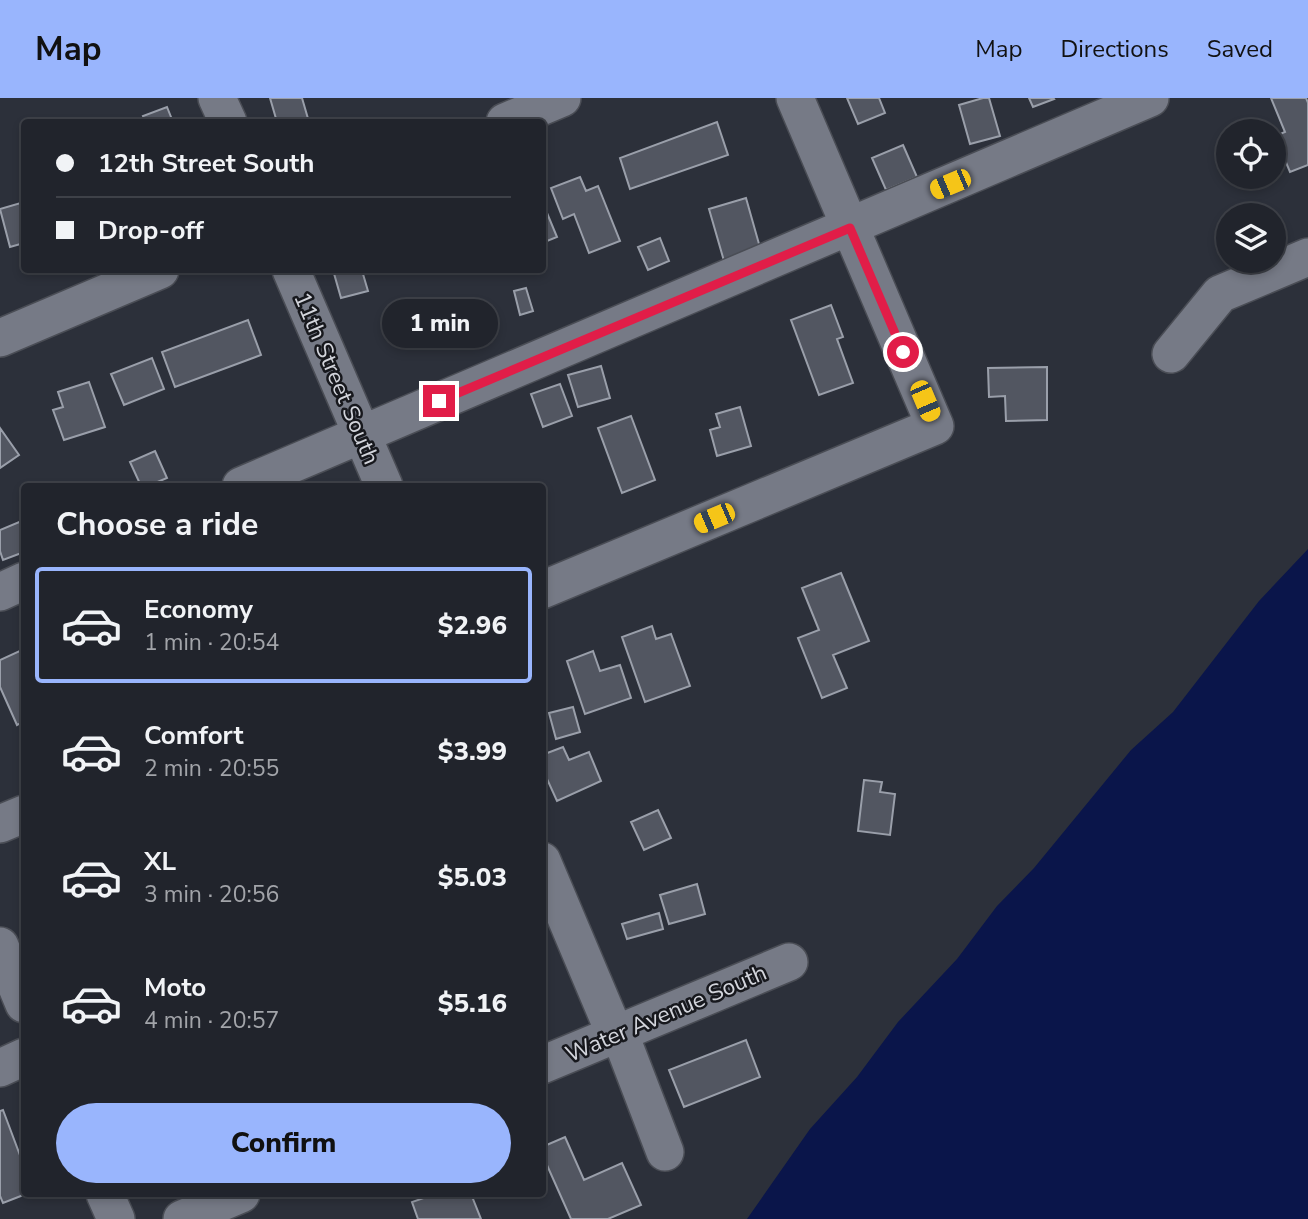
<!DOCTYPE html>
<html lang="en">
<head>
<meta charset="utf-8">
<style>
	:root { --surface:#21242c; --page:#2d3038; --text:#f1f3f6; --muted:#a2a4a9; --line:#3e4148; --accent:#99b5fd }
	body { margin:0; font-family:"Nunito Sans",sans-serif; background:var(--page); color:var(--text); height:100vh; display:flex; flex-direction:column; font-size:26px; white-space:nowrap }
	* { box-sizing:border-box; margin:0 }
	p { font-size:23px; color:var(--muted) }
	.icon { flex:none; width:38px; height:38px; fill:none; stroke:currentColor; stroke-width:2; stroke-linecap:round; stroke-linejoin:round }
	.map { position:relative; flex:1; overflow:hidden }
	.drawer { position:absolute; left:21px; top:385px; width:525px; height:714px; display:flex; flex-direction:column; background:var(--surface); border-radius:7px; box-shadow:0 4px 10px #0003,0 0 0 2px var(--line) }
	.drawer>* { flex:none }
	.banner { position:absolute; left:21px; top:21px; width:525px; height:154px; border-radius:7px; box-shadow:0 4px 10px #0003,0 0 0 2px var(--line); display:grid; align-content:center; height:154px; padding:0 35px; background:var(--surface) }
	.controls { position:absolute; left:1216px; top:21px; display:grid; gap:14px }
	.controls a { display:grid; place-items:center; width:70px; height:70px; border-radius:50%; background:var(--surface); box-shadow:0 4px 10px #0003,0 0 0 2px var(--line); font-size:35px }
	.end { position:absolute; width:32px; height:32px; margin:-16px; border:9px solid #e11d48; background:#fff; box-shadow:0 0 0 4px #fff }
	.from { border-radius:50% }
	.bubble { position:absolute; height:49px; border-radius:24px; background:var(--surface); box-shadow:0 4px 10px #0003,0 0 0 2px var(--line); font-size:23px; font-weight:800; line-height:49px; text-align:center }
	.car { position:absolute; width:21px; height:42px; margin:-21px -10px; border-radius:9px; box-shadow:0 0 5px 2px #0007; background:linear-gradient(#f5c518 24%,#345 0 40%,#f5c518 0 76%,#345 0 86%,#f5c518 0) }
	.banner b { display:flex; align-items:center; gap:24px; height:66px; font-size:26px }
	.banner b+b { border-top:2px solid var(--line) }
	.banner i { width:18px; height:18px; background:var(--text) }
	ul { padding:0; list-style:none }
	li { display:flex; align-items:center; gap:21px; height:116px; margin:0 14px 10px; padding:0 21px; border:4px solid transparent; border-radius:7px }
	li div { flex:1 }
	li b { display:block; font-size:26px }
	li em { font-style:normal; font-weight:800 }
	li.on { border-color:var(--accent) }
	li>.icon { width:63px; height:63px; stroke-width:1.5 }
	h2 { padding:0 35px; font-size:32px; line-height:84px }
	.action { display:flex; gap:14px; margin-top:auto; padding:14px 35px }
	.action a { flex:1; height:80px; border-radius:42px; background:var(--accent); color:#111; font-size:28px; font-weight:800; line-height:80px; text-align:center }
	header { display:flex; align-items:center; gap:42px; box-sizing:border-box; height:98px; padding:0 35px; background:var(--accent); color:#111 }
	header strong { font-size:33px }
	nav { display:flex; gap:38px; margin-inline-start:auto; font-size:24px }
	.map>svg:first-child { display:block }
	.water { fill:#0a154a }
	.building { fill:#525661; stroke:#9a9faa; stroke-width:2 }
	.lines { fill:none; stroke-linecap:round; stroke-linejoin:round }
	.minor-casing { stroke:#4a4d55; stroke-width:40 }
	.minor { stroke:#767a86; stroke-width:37 }
	.route { stroke:#e11d48; stroke-width:9 }
	.labels { text-anchor:middle; stroke-width:5; stroke-linejoin:round; paint-order:stroke }
	.street-label { font-size:23px; fill:#d3d5dc; stroke:#17181d }
</style>
</head>
<body>
<header>
<strong>Map</strong>
<nav><a>Map</a><a>Directions</a><a>Saved</a></nav>
</header>
<div class="map">
<svg width="1308" height="1121" viewBox="0 0 1308 1121">
	<rect width="100%" height="100%" fill="#2c303a"/>
	<path class="water" d="M1308,451v670h-561l63,-90 47,-52 41,-55 59,-63 40,-53 37,-38 97,-118 42,-38 86,-111z"/>
	<path class="building" d="M270,0h32l7,24h-32z
		M847,0h32l6,15 -27,11z
		M983,0h6l11,38 -30,8 -11,-39z
		M1029,0h24l1,1 -21,8z
		M1271,0h35l2,5v62l-18,7 -15,-36 10,-4z
		M167,9l6,15h-27l-3,-6z
		M717,24l11,33 -98,34 -10,-31z
		M903,47l14,32 -31,13 -14,-32z
		M580,79l6,14 12,-5 22,55 -31,12 -15,-39 -11,5 -12,-31z
		M746,100l15,53 -37,10 -15,-52z
		M542,103l15,36 -15,6z
		M24,104v41l-14,4 -10,-38z
		M660,140l9,23 -21,9 -10,-23z
		M333,172h47l-17,4 5,17 -27,7z
		M526,190l7,23 -13,4 -6,-24z
		M831,207l12,32 -6,2 16,44 -34,12 -28,-75z
		M248,222l13,35 -86,32 -13,-35z
		M152,260l12,31 -40,16 -13,-31z
		M601,268l9,32 -32,9 -10,-32z
		M1047,269v53l-41,1 -1,-25 -16,1 -1,-29z
		M89,284l16,45 -41,13 -11,-30 10,-3 -5,-15z
		M560,286l12,32 -29,11 -12,-33z
		M740,309l11,39 -34,10 -7,-26 10,-3 -4,-13z
		M631,318l24,64 -33,13 -24,-65z
		M0,330l19,27 -19,13z
		M155,353l12,27 -19,8h-7l-11,-24z
		M24,422v32l-21,8 -3,-9v-21z
		M841,475l28,68 -36,14 14,33 -25,10 -24,-60 21,-8 -17,-42z
		M652,528l4,13 15,-5 19,52 -45,16 -23,-65z
		M24,551v72l-7,4 -17,-38v-27z
		M593,553l7,20 20,-6 11,33 -46,16 -18,-53z
		M573,609l7,25 -24,7 -7,-26z
		M563,649l6,13 20,-8 12,29 -44,20 -15,-33v-13z
		M864,682l18,2 -2,10 15,2 -5,41 -32,-4z
		M658,712l13,28 -27,12 -13,-28z
		M697,786l8,30 -36,10 -9,-29z
		M659,815l4,16 -36,10 -5,-15z
		M746,942l14,37 -76,30 -15,-37z
		M3,1012l21,56v28h2l-23,9 -3,-7v-85z
		M565,1039l19,43 38,-17 19,42 -33,14h-37l-29,-65v-7z
		M435,1096h36l10,25h-63l-6,-17z"/>
	<g class="lines">
		<defs>
			<path id="minor" d="M217,0l11,24
				M505,24l57,-24
				M291,172l93,216
				M0,240l160,-68
				M1171,256l49,-60 88,-37
				M241,388l909,-388
				M542,492l393,-164 -140,-328
				M0,494l24,-11
				M0,726l24,-10
				M542,763l73,173
				M0,848l24,58
				M619,934l46,120
				M542,967l247,-103
				M0,970l24,-11
				M105,1096l11,25
				M182,1121l59,-25"/>
		</defs>
		<use href="#minor" class="minor-casing"/>
		<use href="#minor" class="minor"/>
	</g>
	<g class="lines">
		<path class="route" d="M439,303l411,-173 53,124"/>
	</g>
	<g class="labels">
		<g class="street-label">
			<text transform="translate(337 280) rotate(67)" y="8">11th Street South</text>
			<text transform="translate(666 915) rotate(-23)" y="8">Water Avenue South</text>
		</g>
	</g>
</svg>
<div class="controls">
<a><svg class="icon" aria-label="locate" viewBox="0 0 24 24"><circle cx="12" cy="12" r="6"/><path d="M12 2v4M12 18v4M2 12h4M18 12h4"/></svg></a>
<a><svg class="icon" aria-label="layers" viewBox="0 0 24 24"><path d="M12 4l9 5-9 5-9-5zM3 14l9 5 9-5"/></svg></a>
</div>
<i class="end from" style="left:903px;top:254px"></i>
<i class="end" style="left:439px;top:303px"></i>
<div class="bubble" style="left:382px;top:201px;width:116px">1 min</div>
<i class="car" style="left:950px;top:86px;rotate:247deg"></i>
<i class="car" style="left:925px;top:303px;rotate:157deg"></i>
<i class="car" style="left:714px;top:420px;rotate:247deg"></i>
<div class="banner">
<b><i class="from"></i>12th Street South</b>
<b><i></i>Drop-off</b>
</div>
<section class="drawer">
<h2>Choose a ride</h2>
<ul>
<li class="on"><svg class="icon" aria-label="car" viewBox="0 0 24 24"><path d="M5 17H2v-5l4-1 3-4h7l3 4 3 1v5h-3M9 17h6M6 11h13"/><circle cx="7" cy="17" r="2"/><circle cx="17" cy="17" r="2"/></svg><div><b>Economy</b><p>1 min · 20:54</p></div><em>$2.96</em></li>
<li><svg class="icon" aria-label="car" viewBox="0 0 24 24"><path d="M5 17H2v-5l4-1 3-4h7l3 4 3 1v5h-3M9 17h6M6 11h13"/><circle cx="7" cy="17" r="2"/><circle cx="17" cy="17" r="2"/></svg><div><b>Comfort</b><p>2 min · 20:55</p></div><em>$3.99</em></li>
<li><svg class="icon" aria-label="car" viewBox="0 0 24 24"><path d="M5 17H2v-5l4-1 3-4h7l3 4 3 1v5h-3M9 17h6M6 11h13"/><circle cx="7" cy="17" r="2"/><circle cx="17" cy="17" r="2"/></svg><div><b>XL</b><p>3 min · 20:56</p></div><em>$5.03</em></li>
<li><svg class="icon" aria-label="car" viewBox="0 0 24 24"><path d="M5 17H2v-5l4-1 3-4h7l3 4 3 1v5h-3M9 17h6M6 11h13"/><circle cx="7" cy="17" r="2"/><circle cx="17" cy="17" r="2"/></svg><div><b>Moto</b><p>4 min · 20:57</p></div><em>$5.16</em></li>
</ul>
<div class="action"><a>Confirm</a></div>
</section>
</div>
</body>
</html>
